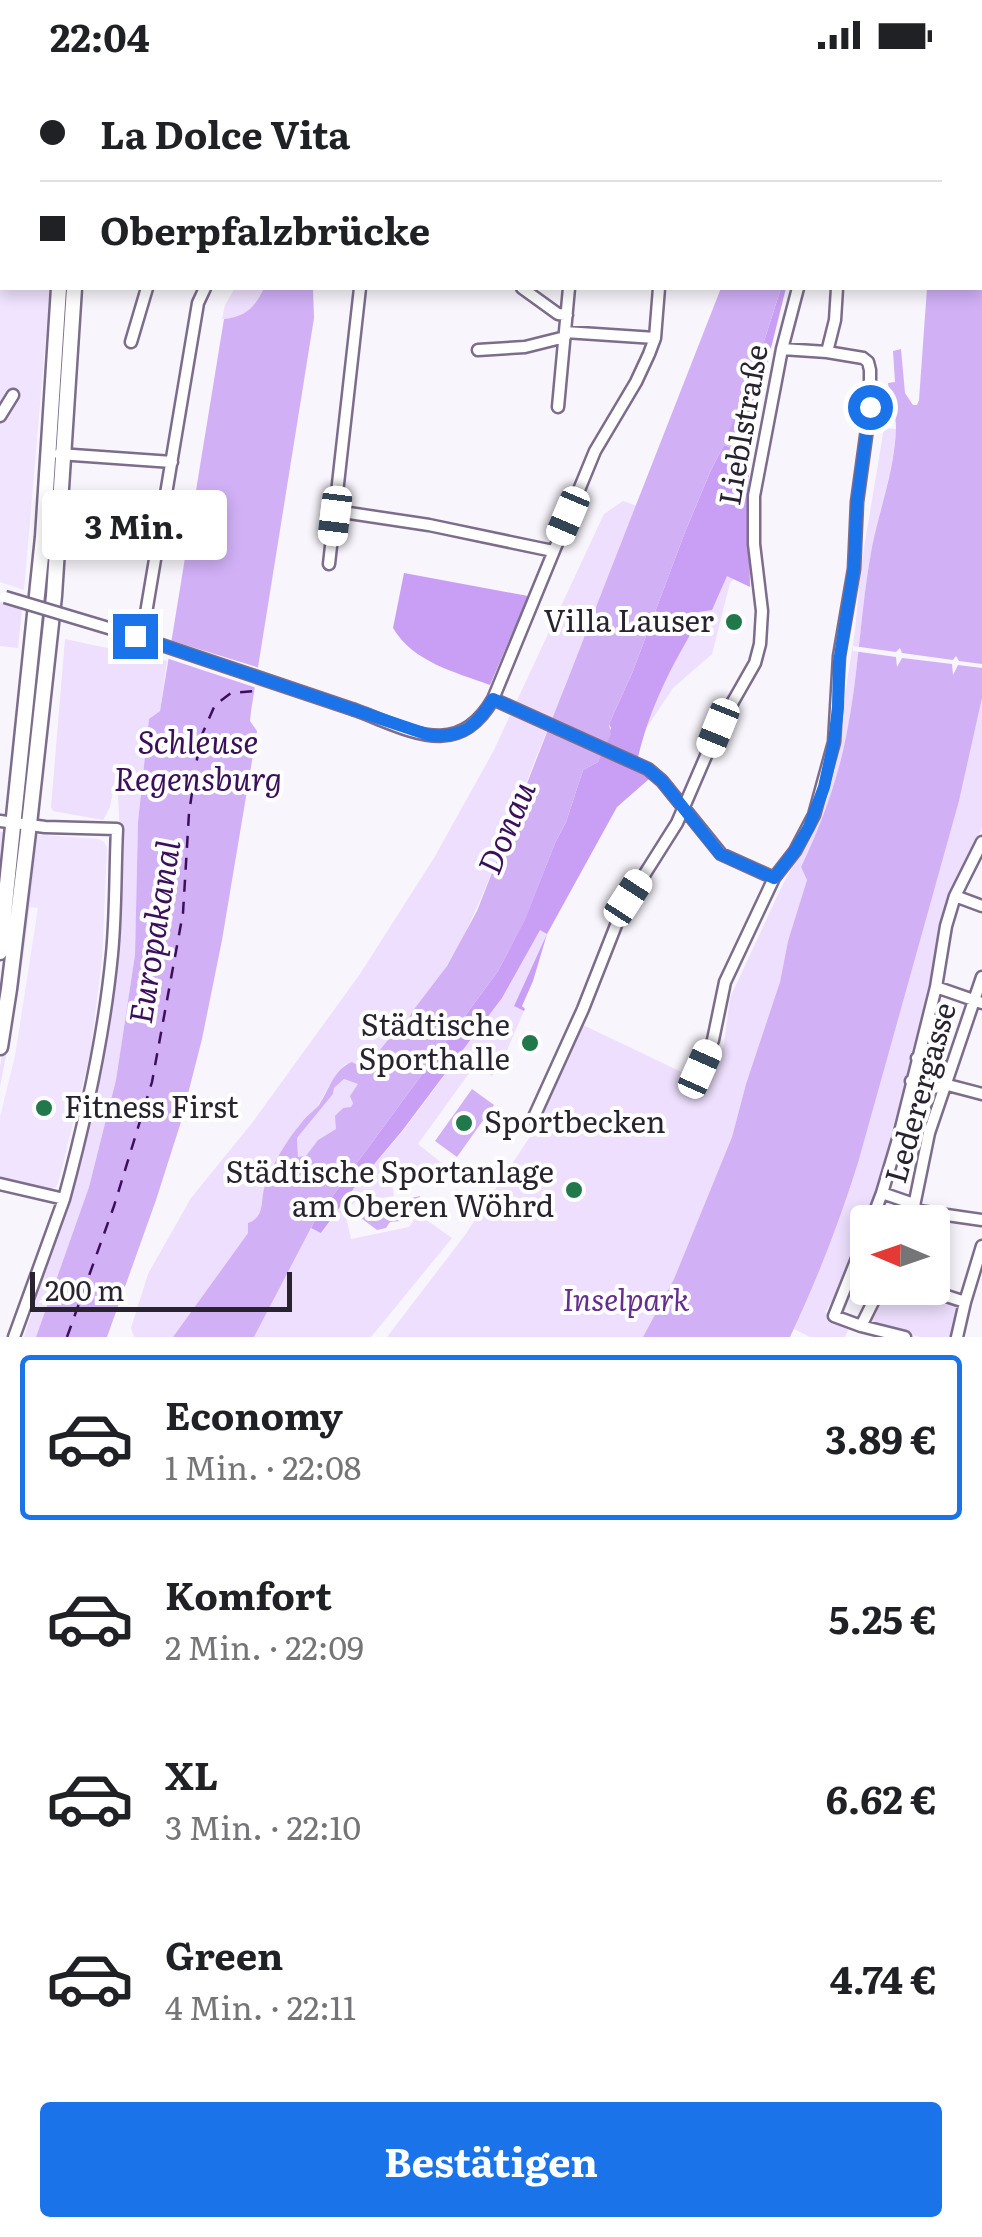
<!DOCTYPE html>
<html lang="de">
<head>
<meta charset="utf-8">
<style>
	:root { --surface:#fff; --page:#f6f6f6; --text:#202124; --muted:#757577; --line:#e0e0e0; --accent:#1a73e8 }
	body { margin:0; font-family:Literata,serif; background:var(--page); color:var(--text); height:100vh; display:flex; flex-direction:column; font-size:38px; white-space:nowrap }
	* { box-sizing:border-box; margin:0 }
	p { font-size:32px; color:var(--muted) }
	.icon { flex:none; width:55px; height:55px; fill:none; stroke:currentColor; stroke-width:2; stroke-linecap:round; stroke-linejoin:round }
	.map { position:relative; height:1267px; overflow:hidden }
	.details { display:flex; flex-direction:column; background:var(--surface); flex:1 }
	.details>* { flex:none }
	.hud { position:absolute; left:0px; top:0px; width:982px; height:220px; box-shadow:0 5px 15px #0003; display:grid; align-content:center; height:220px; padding:0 40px; background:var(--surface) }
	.needle { width:65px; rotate:272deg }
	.fabs { position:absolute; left:850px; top:1135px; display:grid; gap:20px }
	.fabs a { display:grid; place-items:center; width:100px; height:100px; border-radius:10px; background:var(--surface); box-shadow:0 5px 15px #0003; font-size:50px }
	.scale { position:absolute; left:30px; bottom:25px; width:262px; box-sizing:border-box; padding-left:10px; border:5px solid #292330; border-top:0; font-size:28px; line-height:35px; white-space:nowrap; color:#292330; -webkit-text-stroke:8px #fff; paint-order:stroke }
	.end { position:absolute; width:45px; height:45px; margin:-22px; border:12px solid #1a73e8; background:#fff; box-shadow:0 0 0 5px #fff }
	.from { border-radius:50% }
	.bubble { position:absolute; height:70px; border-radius:10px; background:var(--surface); box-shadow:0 5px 15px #0003; font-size:32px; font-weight:700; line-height:70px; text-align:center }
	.car { position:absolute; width:30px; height:60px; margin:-30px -15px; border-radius:12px; box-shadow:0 0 8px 2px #0007; background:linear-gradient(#fff 24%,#345 0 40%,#fff 0 76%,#345 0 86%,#fff 0) }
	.hud b { display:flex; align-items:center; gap:35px; height:95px; font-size:38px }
	.hud b+b { border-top:2px solid var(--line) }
	.hud i { width:25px; height:25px; background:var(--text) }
	ul { padding:18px 0 0; list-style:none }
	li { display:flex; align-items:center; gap:30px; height:165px; margin:0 20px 15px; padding:0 20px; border:5px solid transparent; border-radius:10px }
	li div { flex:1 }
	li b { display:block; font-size:38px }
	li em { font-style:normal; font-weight:700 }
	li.selected { border-color:var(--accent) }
	li>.icon { width:90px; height:90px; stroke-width:1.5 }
	.cta { display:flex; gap:20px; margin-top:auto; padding:20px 40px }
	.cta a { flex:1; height:115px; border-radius:10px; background:var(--accent); color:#fff; font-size:40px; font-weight:700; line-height:115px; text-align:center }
	.status { display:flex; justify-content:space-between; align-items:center; height:70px; padding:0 50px; background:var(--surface); direction:ltr }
	.status svg { height:28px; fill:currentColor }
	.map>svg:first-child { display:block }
	.built { fill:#f0e4fe }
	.green { fill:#eddffd }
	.forest { fill:#c99ef5 }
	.water { fill:#d1b0f6; fill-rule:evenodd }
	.pier { fill:#f9f5fc }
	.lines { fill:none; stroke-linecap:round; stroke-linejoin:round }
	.ferry { stroke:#3b0f5b; stroke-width:2.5; stroke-dasharray:12 10; stroke-linecap:butt }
	.street-casing { stroke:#7c6d8c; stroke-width:15 }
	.secondary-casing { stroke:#7c6d8c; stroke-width:19 }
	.street { stroke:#fff; stroke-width:10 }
	.secondary { stroke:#fff; stroke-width:14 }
	.street-bridge-casing { stroke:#7c6d8c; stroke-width:15; stroke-linecap:butt }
	.street-bridge { stroke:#fff; stroke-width:10 }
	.route { stroke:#1a73e8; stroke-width:12 }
	.poi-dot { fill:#21784b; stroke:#fff; stroke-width:4 }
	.labels { text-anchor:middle; stroke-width:8; stroke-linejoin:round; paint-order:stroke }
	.street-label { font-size:30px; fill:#292330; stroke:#fff }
	.poi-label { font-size:30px; fill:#292330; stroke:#fff; text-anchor:end }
	.park-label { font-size:30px; font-style:italic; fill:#642d90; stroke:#fff }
	.water-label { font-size:32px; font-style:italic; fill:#3b0f5b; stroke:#fff }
</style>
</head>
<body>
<div class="status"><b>22:04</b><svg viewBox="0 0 49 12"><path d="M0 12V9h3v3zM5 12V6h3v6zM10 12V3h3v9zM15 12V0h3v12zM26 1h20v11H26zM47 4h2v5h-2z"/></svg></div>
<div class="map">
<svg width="982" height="1267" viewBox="0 0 982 1267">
	<rect width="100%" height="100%" fill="#f9f5fc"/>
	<path class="built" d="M0,1l5,1h-3v216h48l-26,302 -24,-8z
		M0,762l99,7 5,3 3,6 -5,112 -12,94 -31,126 -3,7 -5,2 -51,-11v-61l15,-61 23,-148 -38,-4z"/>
	<path class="green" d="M235,218h29c-9,19 -19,30 -42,31l3,-14z
		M884,358l12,1c-3,44 -16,77 -24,119 -12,62 -13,127 -26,189 -9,45 -25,88 -45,130l6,13 -19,61 -8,41 -34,102 -14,53 -58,142 -31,58h-256l78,-102 72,-109 44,-102 115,55 14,-2 14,-33 6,-46 51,-110 38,-72 16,-57 20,-128 6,-65z
		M731,393l15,104 -16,16 -18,71 -39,34 -30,45z
		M623,431l14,5 -73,182 -2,10c-26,54 -45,111 -67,166 -21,53 -44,106 -83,148l-4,8 -13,11 -27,36 -6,2 -17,-5 -16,22 -13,23 -11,9 -24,34 -19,49 -1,12 -6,7 -7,3v10l-75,104h-39l-3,-9 17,-54 43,-76 61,-75 108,-149 74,-116 59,-106 111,-238z
		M0,532l22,7 -4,39 -18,-2z
		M65,569l102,22 -7,50 -11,8 -11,103 -3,133 -19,125 -27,107 -53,150h-12c23,-73 48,-145 67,-219 19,-74 26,-151 27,-227 1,-39 3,-76 -2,-114l-6,30 -7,13 -50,-9 -2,-4z
		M982,628v129l-9,25 -22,44 -15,56 -7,39 -18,64 -6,36 -29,106 -39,96 -12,19 24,16 -4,9h-35l-16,-8c25,-55 46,-109 64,-166l101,-362z
		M33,781h4l-17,130 -20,106v-20l19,-126 7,-28z
		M539,859l8,5 -33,72 10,5 -23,53 -9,12 -17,-11 -57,79 31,25 -8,11 -13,2 -1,-8 -12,-9 -17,3 -7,9 3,19 -39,6 -10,10 6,27 58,-12 9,-13 34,24 -81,99h-117l56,-109 12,5 32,-45 49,-57 99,-133z
		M344,1009l15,5 -8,24h-9l-6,21 -18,11 -12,17h-8l-1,-19 36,-44 1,-6z
		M887,1218h21l54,16 -9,33h-33l-54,-13z"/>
	<path class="forest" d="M781,218h5l-33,132 -5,69 2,98 -23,-11 -15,34 -28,4 9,16c-26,44 -47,87 -57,137l13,12 -32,28 -70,127 -14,47 -11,25 3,3 -1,2 -10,-5 33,-72 -7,-4 -38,68 -100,133 -48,57 -33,45 -10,-5 4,-8 183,-249 27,-52 30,-76 11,-21 17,-52 15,-8 13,-34 -2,-4 24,-53 52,-139 26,-62 13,-25 6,2 10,29 8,-7 -7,-21 -14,-15 27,-60z
		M404,503l124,23 -38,89c-35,-13 -77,-23 -97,-57z"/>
	<path class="water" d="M982,0v628l-23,103 -101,362c-19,60 -41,117 -68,174h-147l31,-58 58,-142 14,-53 34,-102 8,-41 19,-61 -6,-13c20,-42 36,-85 45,-130 13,-62 14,-127 26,-190 8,-40 23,-78 24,-120 0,-15 -7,-28 -8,-44l7,-1 -2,-31 8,-2 4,44 8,12h4l2,-5 8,-112h53v-216z
		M264,218h49l1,30 -63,393 -1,10 7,10 -35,209 -20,99 -22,86 -24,75 -49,137h-71l53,-150 27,-107 19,-125 3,-133 11,-103 11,-8 64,-392c22,-2 31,-12 40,-31z
		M721,218h60l-27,85 -26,60 13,15 7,21 -4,7h-4l-10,-29 -6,-2 -13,25 -26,62 -52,139 -24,53 2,10 -13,28 -15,8 -17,52 -11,21 -30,77 -27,51 -183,249 -61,117h-81l75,-104v-10c19,-7 11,-24 18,-40 8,-22 21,-43 36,-61 5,-7 12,-11 17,-17 10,-15 15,-36 33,-43l13,7 30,-38 13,-11 4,-8 35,-46 30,-55zM344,1009l14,5 -8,12 3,7 -2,4 -8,1 -8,8 1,13 -18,11 -12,16 -8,1 -1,-19 36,-44 1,-6z
		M472,1019l22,16 -37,52 -22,-16z
		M420,1126l2,9 -8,9 -5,1 1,5 -20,2 -4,6 -9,2 -16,-12 -1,-6 3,-6 22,-2z"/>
	<path class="pier" d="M166,569l97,30 -3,20 -97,-32z
		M853,576l43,6 4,-4 2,5 51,7 3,-4 3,5 23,3v4l-24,-3 -5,10 -1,-11 -50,-6 -5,9 -1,-10 -43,-6z"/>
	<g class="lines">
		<path class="ferry" d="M67,1267l47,-131 38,-124 31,-169 6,-100 11,-74 15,-34 16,-12 23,-2"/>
		<defs>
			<path id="street" d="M31,0l11,2
				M367,0v2
				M285,2l1,-2
				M518,2v-2
				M536,2l1,-2
				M561,2l1,-2
				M522,218l36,26 9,1
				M565,262l90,6
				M131,272l16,-54
				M478,280l47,-3 40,-10
				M827,282l8,-32 2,-32
				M558,337l11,-119
				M0,346l13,-21
				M59,384l113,8
				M336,441l93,14 124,26
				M329,494l31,-276
				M144,555l54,-322 7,-15
				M493,629l155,70 14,12 59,73 53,24 -49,104 -12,58 -12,29
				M355,640c53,19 102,52 138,-11l102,-248 41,-69 13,-28 6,-16 4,-50
				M0,751l45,6 72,2c-2,42 -1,84 -5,125 -8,84 -26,164 -48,245
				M774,808l21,-27 19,-36 20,-73 5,-86 15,-87 3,-67 13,-95v-37l-2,-8 -5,-4 -36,-6 -45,-3
				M955,826l27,10
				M936,917l46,16
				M917,988l32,11
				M911,1011l32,8
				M944,1014l38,10
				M533,1049l50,-110 39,-99 55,-87 41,-95 37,-65 5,-19 2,-33 -8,-67v-48l28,-147 16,-61
				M0,1114l64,15 -50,138
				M882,1123l29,10 8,8 63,9
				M871,1152l11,-29 17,-57 37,-149 10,-61 9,-30 27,-54
				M908,1152l6,-16 15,-73 53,-156
				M868,1161l-34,85 27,10 44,11
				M922,1218l43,14 -8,35
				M965,1232l17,-56
				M861,1256l19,-38"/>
			<path id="secondary" d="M79,2l1,-2
				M94,2v-2
				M0,882l43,-415 16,-249
				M0,977l9,-58 20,-165 25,-228 20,-308"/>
		</defs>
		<use href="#street" class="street-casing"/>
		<use href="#secondary" class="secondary-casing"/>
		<use href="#street" class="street"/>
		<use href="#secondary" class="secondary"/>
		<defs>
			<path id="street-bridge" d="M5,527l130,39 220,74"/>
		</defs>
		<use href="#street-bridge" class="street-bridge-casing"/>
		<use href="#street-bridge" class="street-bridge"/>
	</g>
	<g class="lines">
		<path class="route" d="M135,566l294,99c33,4 48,-9 64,-36l155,70 14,12 58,73 54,24 21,-27 14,-24 15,-40 10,-45 4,-35 1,-45 15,-94 3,-66 13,-95"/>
	</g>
	<g class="poi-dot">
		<circle cx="734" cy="552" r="10"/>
		<circle cx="530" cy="973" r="10"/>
		<circle cx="44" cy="1038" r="10"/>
		<circle cx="464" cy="1053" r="10"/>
		<circle cx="574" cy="1120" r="10"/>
	</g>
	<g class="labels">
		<g class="street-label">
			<text transform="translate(744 355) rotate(-80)" y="10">Lieblstraße</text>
			<text transform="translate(921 1023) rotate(-74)" y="10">Lederergasse</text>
		</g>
		<g class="poi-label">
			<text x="714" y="562">Villa Lauser</text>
			<text x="510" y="966">Städtische<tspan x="510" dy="34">Sporthalle</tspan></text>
			<text x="64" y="1048" text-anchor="start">Fitness First</text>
			<text x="484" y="1063" text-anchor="start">Sportbecken</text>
			<text x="554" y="1113">Städtische Sportanlage<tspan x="554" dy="34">am Oberen Wöhrd</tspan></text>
		</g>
		<g class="park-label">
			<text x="626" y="1241">Inselpark</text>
		</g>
		<g class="water-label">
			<text x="198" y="684">Schleuse<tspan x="198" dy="37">Regensburg</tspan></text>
			<text transform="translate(507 758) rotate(-67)" y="11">Donau</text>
			<text transform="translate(155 862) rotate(-81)" y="11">Europakanal</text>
		</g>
	</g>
</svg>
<div class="fabs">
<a><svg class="needle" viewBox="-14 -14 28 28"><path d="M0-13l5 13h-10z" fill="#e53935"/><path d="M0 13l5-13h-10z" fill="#757577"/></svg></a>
</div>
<div class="scale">200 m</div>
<i class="end from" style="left:870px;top:337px"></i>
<i class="end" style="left:135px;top:566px"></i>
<div class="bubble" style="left:42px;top:420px;width:185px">3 Min.</div>
<i class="car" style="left:335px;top:446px;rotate:187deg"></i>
<i class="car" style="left:568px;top:446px;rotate:203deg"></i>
<i class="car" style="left:718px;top:658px;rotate:202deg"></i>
<i class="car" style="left:628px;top:828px;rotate:33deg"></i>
<i class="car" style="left:700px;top:999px;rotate:24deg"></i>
<div class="hud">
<b><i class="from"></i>La Dolce Vita</b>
<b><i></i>Oberpfalzbrücke</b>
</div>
</div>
<section class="details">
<ul>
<li class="selected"><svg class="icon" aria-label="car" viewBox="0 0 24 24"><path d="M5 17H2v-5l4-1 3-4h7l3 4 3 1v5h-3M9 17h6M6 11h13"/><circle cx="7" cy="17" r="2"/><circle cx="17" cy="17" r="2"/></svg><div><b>Economy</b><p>1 Min. · 22:08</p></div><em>3.89 €</em></li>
<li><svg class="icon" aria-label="car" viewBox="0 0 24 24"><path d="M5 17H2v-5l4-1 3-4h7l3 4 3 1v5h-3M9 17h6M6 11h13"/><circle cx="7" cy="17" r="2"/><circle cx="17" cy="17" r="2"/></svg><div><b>Komfort</b><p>2 Min. · 22:09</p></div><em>5.25 €</em></li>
<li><svg class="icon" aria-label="car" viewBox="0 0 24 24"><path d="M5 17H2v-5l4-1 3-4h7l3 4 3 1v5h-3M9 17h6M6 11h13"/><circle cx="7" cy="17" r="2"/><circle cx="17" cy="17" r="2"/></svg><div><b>XL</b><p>3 Min. · 22:10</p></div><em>6.62 €</em></li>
<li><svg class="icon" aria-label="car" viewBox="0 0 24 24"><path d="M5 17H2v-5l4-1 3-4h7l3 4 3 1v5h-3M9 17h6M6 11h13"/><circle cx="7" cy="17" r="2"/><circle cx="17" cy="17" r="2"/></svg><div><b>Green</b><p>4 Min. · 22:11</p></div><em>4.74 €</em></li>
</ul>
<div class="cta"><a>Bestätigen</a></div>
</section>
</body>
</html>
